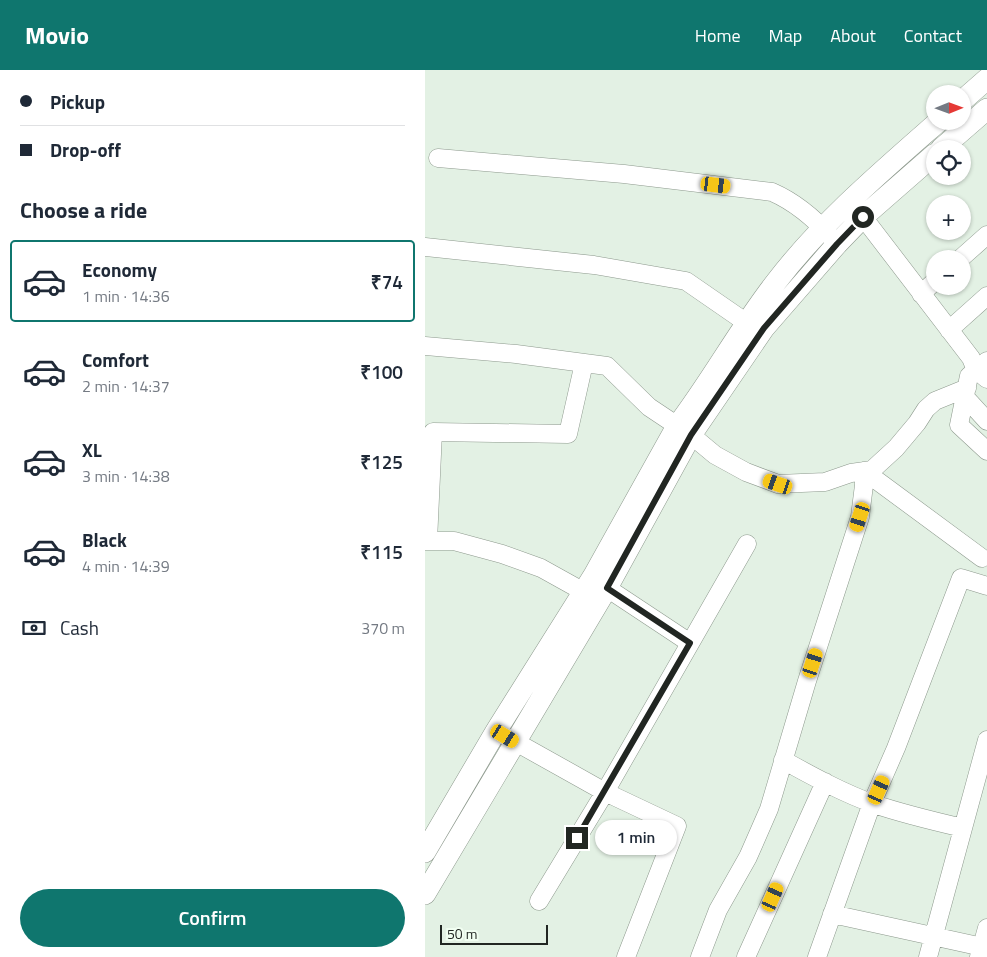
<!DOCTYPE html>
<html lang="en">
<head>
<meta charset="utf-8">
<style>
	:root { --surface:#fff; --page:#f6f6f7; --text:#1f2937; --muted:#747a83; --line:#e0e1e3; --accent:#0f766e }
	body { margin:0; font-family:"Titillium Web",sans-serif; background:var(--page); color:var(--text); height:100vh; display:flex; flex-direction:column; font-size:19px; white-space:nowrap }
	* { box-sizing:border-box; margin:0 }
	p { font-size:16px; color:var(--muted) }
	.icon { flex:none; width:28px; height:28px; fill:none; stroke:currentColor; stroke-width:2; stroke-linecap:round; stroke-linejoin:round }
	.map { position:relative; flex:1; overflow:hidden }
	.sheet { display:flex; flex-direction:column; background:var(--surface); width:425px }
	.sheet>* { flex:none }
	.hud { display:grid; align-content:center; height:110px; padding:0 20px; background:var(--surface) }
	.needle { width:32px; rotate:89deg }
	.buttons { position:absolute; left:501px; top:15px; display:grid; gap:10px }
	.buttons a { display:grid; place-items:center; width:45px; height:45px; border-radius:50%; background:var(--surface); box-shadow:0 1px 4px #0004; font-size:25px }
	.scale { position:absolute; left:15px; bottom:12px; width:108px; box-sizing:border-box; padding-left:5px; border:2px solid #212622; border-top:0; font-size:14px; line-height:18px; white-space:nowrap; color:#212622; -webkit-text-stroke:4px #f1fef1; paint-order:stroke }
	.end { position:absolute; width:22px; height:22px; margin:-11px; border:6px solid #212622; background:#fff; box-shadow:0 0 0 2px #fff }
	.from { border-radius:50% }
	.bubble { position:absolute; height:35px; border-radius:18px; background:var(--surface); box-shadow:0 1px 4px #0004; font-size:16px; font-weight:600; line-height:35px; text-align:center }
	.car { position:absolute; width:15px; height:30px; margin:-15px -8px; border-radius:6px; box-shadow:0 0 4px 1px #0007; background:linear-gradient(#f5c518 24%,#345 0 40%,#f5c518 0 76%,#345 0 86%,#f5c518 0) }
	.hud b { display:flex; align-items:center; gap:18px; height:48px; font-size:19px }
	.hud b+b { border-top:1px solid var(--line) }
	.hud i { width:12px; height:12px; background:var(--text) }
	ul { padding:0; list-style:none }
	li { display:flex; align-items:center; gap:15px; height:82px; margin:0 10px 8px; padding:0 10px; border:2px solid transparent; border-radius:5px }
	li div { flex:1 }
	li b { display:block; font-size:19px }
	li em { font-style:normal; font-weight:600 }
	li.current { border-color:var(--accent) }
	li>.icon { width:45px; height:45px; stroke-width:1.5 }
	h2 { padding:0 20px; font-size:22px; line-height:60px }
	.pay { display:flex; align-items:center; gap:12px; height:55px; padding:0 20px; font-size:19px }
	.pay p { margin-inline-start:auto }
	.button { display:flex; gap:10px; margin-top:auto; padding:10px 20px }
	.button a { flex:1; height:58px; border-radius:30px; background:var(--accent); color:#fff; font-size:20px; font-weight:600; line-height:58px; text-align:center }
	header { display:flex; align-items:center; gap:30px; box-sizing:border-box; height:70px; padding:0 25px; background:var(--accent); color:#fff }
	header strong { font-size:24px }
	nav { display:flex; gap:28px; margin-inline-start:auto; font-size:18px }
	main { display:flex; flex:1; min-height:0 }
	.map>svg:first-child { display:block }
	.lines { fill:none; stroke-linecap:round; stroke-linejoin:round }
	.minor-casing { stroke:#8d998d; stroke-width:19 }
	.major-casing { stroke:#8d998d; stroke-width:22 }
	.minor { stroke:#fff; stroke-width:18 }
	.major { stroke:#fff; stroke-width:21 }
	.route { stroke:#212622; stroke-width:6 }
</style>
</head>
<body>
<header>
<strong>Movio</strong>
<nav><a>Home</a><a>Map</a><a>About</a><a>Contact</a></nav>
</header>
<main>
<section class="sheet">
<div class="hud">
<b><i class="from"></i>Pickup</b>
<b><i></i>Drop-off</b>
</div>
<h2>Choose a ride</h2>
<ul>
<li class="current"><svg class="icon" aria-label="car" viewBox="0 0 24 24"><path d="M5 17H2v-5l4-1 3-4h7l3 4 3 1v5h-3M9 17h6M6 11h13"/><circle cx="7" cy="17" r="2"/><circle cx="17" cy="17" r="2"/></svg><div><b>Economy</b><p>1 min · 14:36</p></div><em>₹74</em></li>
<li><svg class="icon" aria-label="car" viewBox="0 0 24 24"><path d="M5 17H2v-5l4-1 3-4h7l3 4 3 1v5h-3M9 17h6M6 11h13"/><circle cx="7" cy="17" r="2"/><circle cx="17" cy="17" r="2"/></svg><div><b>Comfort</b><p>2 min · 14:37</p></div><em>₹100</em></li>
<li><svg class="icon" aria-label="car" viewBox="0 0 24 24"><path d="M5 17H2v-5l4-1 3-4h7l3 4 3 1v5h-3M9 17h6M6 11h13"/><circle cx="7" cy="17" r="2"/><circle cx="17" cy="17" r="2"/></svg><div><b>XL</b><p>3 min · 14:38</p></div><em>₹125</em></li>
<li><svg class="icon" aria-label="car" viewBox="0 0 24 24"><path d="M5 17H2v-5l4-1 3-4h7l3 4 3 1v5h-3M9 17h6M6 11h13"/><circle cx="7" cy="17" r="2"/><circle cx="17" cy="17" r="2"/></svg><div><b>Black</b><p>4 min · 14:39</p></div><em>₹115</em></li>
</ul>
<div class="pay"><svg class="icon" aria-label="cash" viewBox="0 0 24 24"><path d="M3 7h18v10H3z"/><circle cx="12" cy="12" r="2"/></svg>Cash<p>370 m</p></div>
<div class="button"><a>Confirm</a></div>
</section>
<div class="map">
<svg width="562" height="887" viewBox="0 0 562 887">
	<rect width="100%" height="100%" fill="#e3f1e4"/>
	<g class="lines">
		<defs>
			<path id="minor" d="M13,88l186,16 148,18c23,10 43,27 60,46
				M438,147l108,141 5,12 -7,6 -10,49 28,26
				M0,177l169,18 92,16 71,49
				M535,189l27,-24
				M496,224l14,-13
				M524,260l38,-34
				M0,276l91,8 91,12 42,41 42,28 24,20 31,17 32,12 47,-2 26,-9 21,-3 24,-22 21,-25 9,-14 9,-8 32,-13
				M562,291l-11,9 11,9
				M540,327l22,24
				M439,401l118,87
				M0,471h29l48,13 39,14 54,30
				M3,471l5,-109 135,2 16,-71
				M182,518l83,55
				M80,666l100,56 72,34 -51,131
				M358,690c29,16 60,33 91,44 29,10 59,17 89,24
				M114,831l66,-109 142,-248
				M407,844l155,34
				M275,887l18,-47 30,-53 21,-48 38,-128 53,-164 4,-32v-14
				M321,887l79,-175
				M392,887l55,-154 24,-55 65,-170 26,8
				M503,887l59,-217
				M554,887l8,-29"/>
			<path id="major" d="M538,30l24,-21
				M516,79l46,-40
				M0,782l71,-121 98,-156 83,-149c35,-46 63,-98 99,-144 46,-60 106,-111 163,-161
				M0,824l182,-306 84,-153 73,-107 73,-84 26,-27 72,-63"/>
		</defs>
		<use href="#minor" class="minor-casing"/>
		<use href="#major" class="major-casing"/>
		<use href="#minor" class="minor"/>
		<use href="#major" class="major"/>
	</g>
	<g class="lines">
		<path class="route" d="M152,768l113,-195 -83,-55 84,-153 73,-107 73,-84 26,-27"/>
	</g>
</svg>
<div class="buttons">
<a><svg class="needle" viewBox="-14 -14 28 28"><path d="M0-13l5 13h-10z" fill="#e53935"/><path d="M0 13l5-13h-10z" fill="#747a83"/></svg></a>
<a><svg class="icon" aria-label="locate" viewBox="0 0 24 24"><circle cx="12" cy="12" r="6"/><path d="M12 2v4M12 18v4M2 12h4M18 12h4"/></svg></a>
<a>+</a>
<a>−</a>
</div>
<div class="scale">50 m</div>
<i class="end from" style="left:438px;top:147px"></i>
<i class="end" style="left:152px;top:768px"></i>
<div class="bubble" style="left:170px;top:750px;width:82px">1 min</div>
<i class="car" style="left:291px;top:115px;rotate:97deg"></i>
<i class="car" style="left:353px;top:414px;rotate:289deg"></i>
<i class="car" style="left:435px;top:447px;rotate:198deg"></i>
<i class="car" style="left:388px;top:593px;rotate:18deg"></i>
<i class="car" style="left:80px;top:666px;rotate:121deg"></i>
<i class="car" style="left:454px;top:720px;rotate:24deg"></i>
<i class="car" style="left:348px;top:827px;rotate:24deg"></i>
</div>
</main>
</body>
</html>
